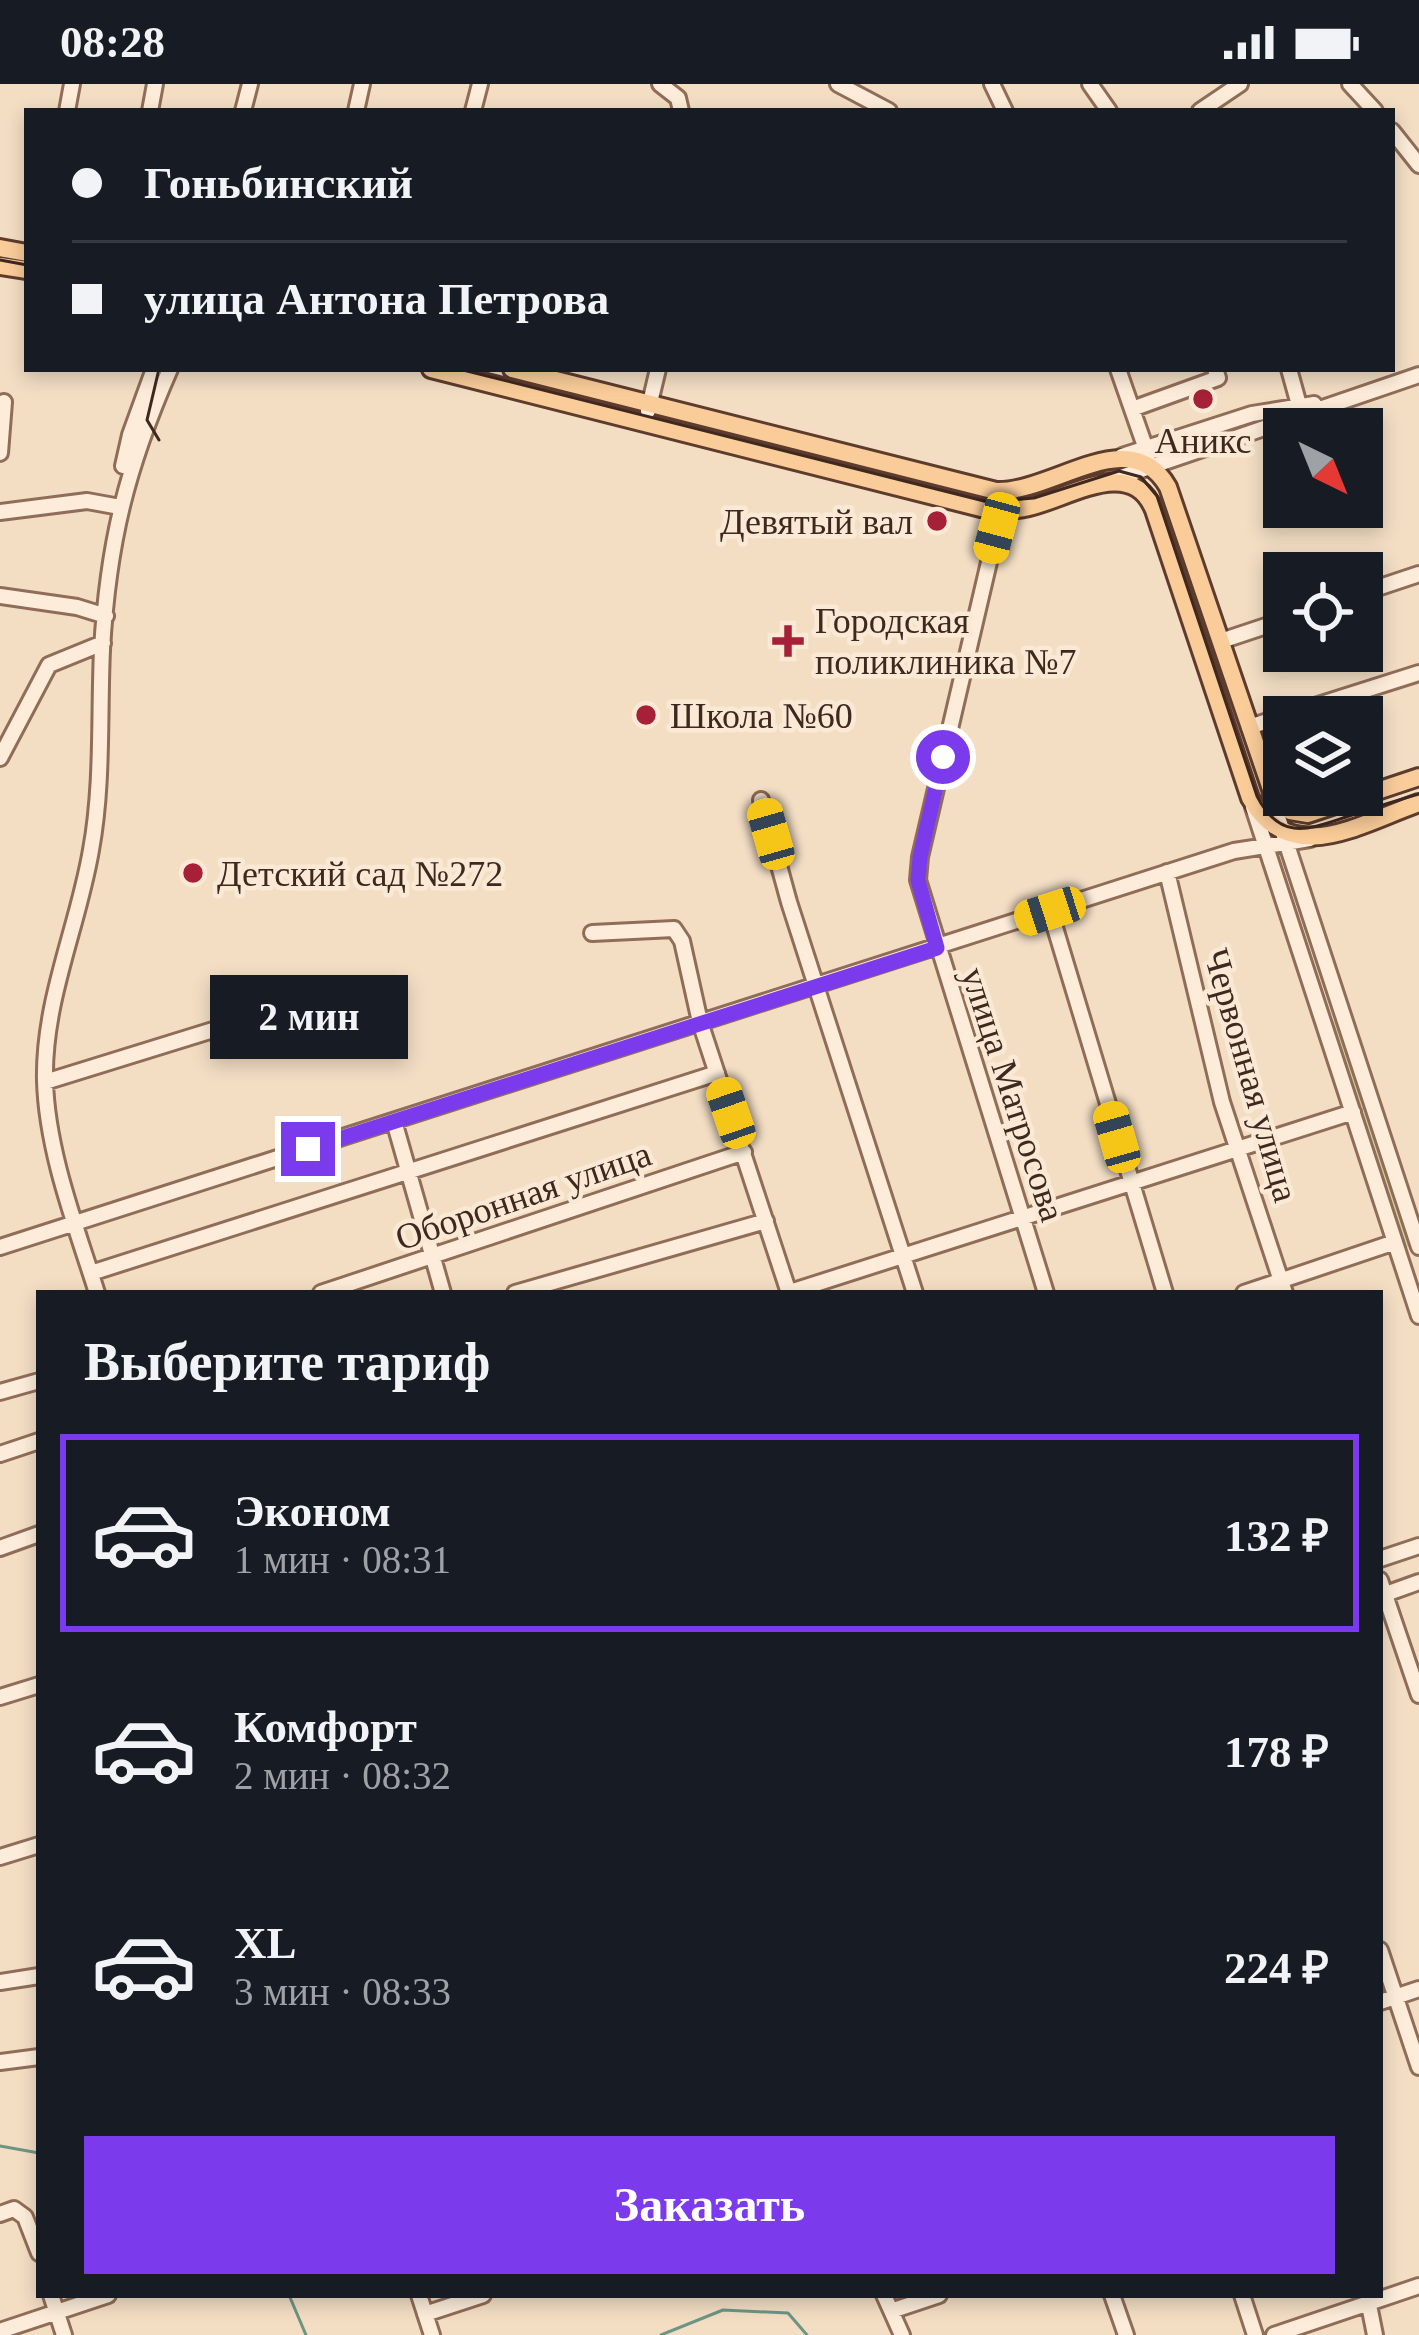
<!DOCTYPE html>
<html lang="ru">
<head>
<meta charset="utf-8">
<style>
	:root { --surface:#171b24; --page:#20242c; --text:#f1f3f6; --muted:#9ea1a6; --line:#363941; --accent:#7c3aed }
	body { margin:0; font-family:Georgia,serif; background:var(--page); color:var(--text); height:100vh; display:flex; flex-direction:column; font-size:45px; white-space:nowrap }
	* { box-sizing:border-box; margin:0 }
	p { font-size:39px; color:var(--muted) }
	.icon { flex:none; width:66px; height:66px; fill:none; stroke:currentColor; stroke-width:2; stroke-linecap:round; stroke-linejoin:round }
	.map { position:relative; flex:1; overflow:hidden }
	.sheet { position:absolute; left:36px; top:1206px; width:1347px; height:1008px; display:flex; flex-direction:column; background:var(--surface); border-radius:0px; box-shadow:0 6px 18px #0003 }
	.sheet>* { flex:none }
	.banner { position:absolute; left:24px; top:24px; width:1371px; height:264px; border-radius:0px; box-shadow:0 6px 18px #0003; display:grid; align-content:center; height:264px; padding:0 48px; background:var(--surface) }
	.needle { width:78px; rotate:137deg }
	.fabs { position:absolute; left:1263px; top:324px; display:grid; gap:24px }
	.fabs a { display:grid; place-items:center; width:120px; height:120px; border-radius:0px; background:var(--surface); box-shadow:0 6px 18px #0003; font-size:60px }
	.end { position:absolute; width:54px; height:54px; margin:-27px; border:15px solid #7c3aed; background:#fff; box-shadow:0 0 0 6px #fff }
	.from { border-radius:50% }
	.bubble { position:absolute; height:84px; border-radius:0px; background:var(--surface); box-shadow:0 6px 18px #0003; font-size:39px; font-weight:700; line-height:84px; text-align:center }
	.car { position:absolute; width:36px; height:72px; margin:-36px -18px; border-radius:15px; box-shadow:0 0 9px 3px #0007; background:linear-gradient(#f5c518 24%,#345 0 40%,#f5c518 0 76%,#345 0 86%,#f5c518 0) }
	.banner b { display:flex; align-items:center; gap:42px; height:114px; font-size:45px }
	.banner b+b { border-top:3px solid var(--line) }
	.banner i { width:30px; height:30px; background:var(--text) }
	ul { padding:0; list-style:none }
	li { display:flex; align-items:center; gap:36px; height:198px; margin:0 24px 18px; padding:0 24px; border:6px solid transparent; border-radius:0px }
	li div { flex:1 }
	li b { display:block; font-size:45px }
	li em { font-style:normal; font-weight:700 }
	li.selected { border-color:var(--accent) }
	li>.icon { width:108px; height:108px; stroke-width:1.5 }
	h2 { padding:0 48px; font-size:54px; line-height:144px }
	.cta { display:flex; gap:24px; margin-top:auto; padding:24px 48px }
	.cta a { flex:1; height:138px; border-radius:0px; background:var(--accent); color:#fff; font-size:48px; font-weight:700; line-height:138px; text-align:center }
	.status { display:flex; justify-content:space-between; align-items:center; height:84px; padding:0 60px; background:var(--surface); direction:ltr }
	.status svg { height:33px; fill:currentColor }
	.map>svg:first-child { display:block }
	.grass { fill:#d3d097 }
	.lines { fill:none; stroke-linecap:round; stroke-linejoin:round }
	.stream { stroke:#6c9584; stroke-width:3 }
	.minor-casing { stroke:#906d58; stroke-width:20 }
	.major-casing { stroke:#5e3c2d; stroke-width:22 }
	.minor { stroke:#fcecd9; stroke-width:14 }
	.major { stroke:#f9cc99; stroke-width:16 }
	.tram { stroke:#3f281e; stroke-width:3 }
	.route { stroke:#7c3aed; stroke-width:15 }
	.poi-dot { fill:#a62137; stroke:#f9e9d5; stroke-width:4.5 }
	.labels { text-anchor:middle; stroke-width:9; stroke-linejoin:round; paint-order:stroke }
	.poi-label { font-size:36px; fill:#3f281e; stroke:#f9e9d5; text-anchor:start }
	.street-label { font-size:36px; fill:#3f281e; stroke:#f9e9d5 }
</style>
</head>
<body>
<div class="status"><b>08:28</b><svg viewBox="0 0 49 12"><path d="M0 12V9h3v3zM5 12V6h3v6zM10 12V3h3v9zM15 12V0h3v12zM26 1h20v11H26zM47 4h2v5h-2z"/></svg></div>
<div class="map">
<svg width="1419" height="2251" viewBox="0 0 1419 2251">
	<rect width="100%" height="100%" fill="#f3dec4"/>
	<path class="grass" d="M1334,936l5,1 72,223 -5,4 -4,-1 -73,-223z"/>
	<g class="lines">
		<path class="stream" d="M0,2062l39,7
			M289,2211l17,40
			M661,2251l62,-25 65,3 19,22"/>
		<defs>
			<path id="minor" d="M660,0l18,14 3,13
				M838,0l51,27
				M992,0l13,27
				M1090,0l19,27
				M1350,0l25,27
				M67,27l5,-27
				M150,27l5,-27
				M243,27l7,-27
				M356,27l6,-27
				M473,27l7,-27
				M1200,27l40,-27
				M1392,47l27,34
				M1118,285l30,86
				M1289,285l10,36
				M1132,325l86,-31 -3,-9
				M648,327l10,-42
				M0,369l4,-51
				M1122,372l130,-42 62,-10
				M123,382l7,-31 24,-66
				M1112,396l307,-105
				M1001,407l-4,37 -77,329 -2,23 128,413
				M0,428l87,-11 33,6
				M1362,509l57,-19
				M0,512l77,11 29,9
				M1221,557l63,-21
				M1249,643l170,-54
				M0,674l49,-93 54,-22
				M1271,712l148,451
				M761,716l28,102 126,391
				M1253,723l166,509
				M1167,788l55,230 63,191
				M1050,827l115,382
				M592,849l82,-4 8,12 18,81 89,271
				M45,998l168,-52
				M394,1037l49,172
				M0,1163l1234,-396 76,-12
				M91,1189l626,-200
				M97,1209c-21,-67 -50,-141 -52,-212 -2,-80 33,-154 46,-231 12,-65 8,-134 11,-200 6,-108 25,-183 68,-281
				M321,1209l423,-141
				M515,1209l251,-72
				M787,1209l566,-181
				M1244,1209l151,-51
				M0,1308l39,-11
				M0,1370l39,-13
				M0,1464l39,-14
				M1380,1475l39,-13
				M1380,1496l39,115
				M1380,1512l39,-14
				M0,1613l39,-12
				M0,1773l39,-12
				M1380,1866l39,117
				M0,1898l39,-6
				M1380,1918l39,-13
				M0,1978l39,-5
				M0,2130l14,-5 11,8 14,36
				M51,2211l13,40
				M419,2211l13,40
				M884,2211l18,40
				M1112,2211l14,40
				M1242,2211l13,40
				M1368,2216l7,35
				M894,2226l45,-15
				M425,2230l58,-19
				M0,2247l108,-36
				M1274,2251l145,-49"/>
			<path id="major" d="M0,164l27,5
				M0,182l27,4
				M431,285l550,139c16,2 32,3 48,-1 40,-9 102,-52 125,3l96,288c41,71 109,26 169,5
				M512,285l484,122c57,2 134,-70 172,-4l106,311 16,13 18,3 111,-37"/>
		</defs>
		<use href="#minor" class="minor-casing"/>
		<use href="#major" class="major-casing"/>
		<use href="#minor" class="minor"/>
		<use href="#major" class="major"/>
		<path class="tram" d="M0,176l27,5
			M159,285l-12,51 12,20
			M459,285l529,133 46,-4 85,-27 22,6 16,19 100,300c23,45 50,34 89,21 24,-8 49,-16 73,-23"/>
	</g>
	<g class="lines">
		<path class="route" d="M308,1065l629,-201 -19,-68 2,-23 23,-100"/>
	</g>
	<g class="poi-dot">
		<circle cx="1203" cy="315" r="12"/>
		<circle cx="937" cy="437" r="12"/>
		<path d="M782 539h12v12h12v12h-12v12h-12v-12h-12v-12h12z"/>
		<circle cx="646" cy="631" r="12"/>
		<circle cx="193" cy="789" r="12"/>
	</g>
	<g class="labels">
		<g class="poi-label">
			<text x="1203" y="369" text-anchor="middle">Аникс</text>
			<text x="913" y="450" text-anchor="end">Девятый вал</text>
			<text x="815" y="549">Городская<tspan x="815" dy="41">поликлиника №7</tspan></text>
			<text x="670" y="644">Школа №60</text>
			<text x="217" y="802">Детский сад №272</text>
		</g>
		<g class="street-label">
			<text transform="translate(1252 991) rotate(74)" y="13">Червонная улица</text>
			<text transform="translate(1014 1010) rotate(72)" y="13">улица Матросова</text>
			<text transform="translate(523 1111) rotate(-19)" y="13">Оборонная улица</text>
		</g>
	</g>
</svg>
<div class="fabs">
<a><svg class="needle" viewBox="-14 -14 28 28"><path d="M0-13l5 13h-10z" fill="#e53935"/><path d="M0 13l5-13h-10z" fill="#9ea1a6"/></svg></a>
<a><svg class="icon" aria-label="locate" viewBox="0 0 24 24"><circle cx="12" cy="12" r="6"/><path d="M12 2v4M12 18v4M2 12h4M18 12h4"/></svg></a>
<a><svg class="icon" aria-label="layers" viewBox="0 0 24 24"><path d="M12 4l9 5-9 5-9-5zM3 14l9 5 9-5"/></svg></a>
</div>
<i class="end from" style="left:943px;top:673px"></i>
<i class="end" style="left:308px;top:1065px"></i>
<div class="bubble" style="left:210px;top:891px;width:198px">2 мин</div>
<i class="car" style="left:997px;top:444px;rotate:195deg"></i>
<i class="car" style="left:771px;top:750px;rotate:344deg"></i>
<i class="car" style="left:1050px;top:827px;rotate:252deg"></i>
<i class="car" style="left:731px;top:1029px;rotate:341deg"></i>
<i class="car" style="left:1117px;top:1053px;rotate:344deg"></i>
<div class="banner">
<b><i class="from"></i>Гоньбинский</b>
<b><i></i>улица Антона Петрова</b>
</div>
<section class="sheet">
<h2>Выберите тариф</h2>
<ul>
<li class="selected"><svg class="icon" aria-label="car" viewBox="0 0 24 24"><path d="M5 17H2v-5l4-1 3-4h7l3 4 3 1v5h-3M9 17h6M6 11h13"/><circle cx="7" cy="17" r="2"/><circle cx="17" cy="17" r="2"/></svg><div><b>Эконом</b><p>1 мин · 08:31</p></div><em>132 ₽</em></li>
<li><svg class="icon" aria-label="car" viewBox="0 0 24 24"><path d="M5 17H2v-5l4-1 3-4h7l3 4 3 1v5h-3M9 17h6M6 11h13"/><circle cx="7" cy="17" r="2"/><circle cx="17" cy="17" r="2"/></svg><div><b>Комфорт</b><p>2 мин · 08:32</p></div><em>178 ₽</em></li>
<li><svg class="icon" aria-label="car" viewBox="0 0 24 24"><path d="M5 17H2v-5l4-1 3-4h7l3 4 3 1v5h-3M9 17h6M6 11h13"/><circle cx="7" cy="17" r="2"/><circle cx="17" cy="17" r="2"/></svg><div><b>XL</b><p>3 мин · 08:33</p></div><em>224 ₽</em></li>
</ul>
<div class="cta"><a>Заказать</a></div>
</section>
</div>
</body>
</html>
